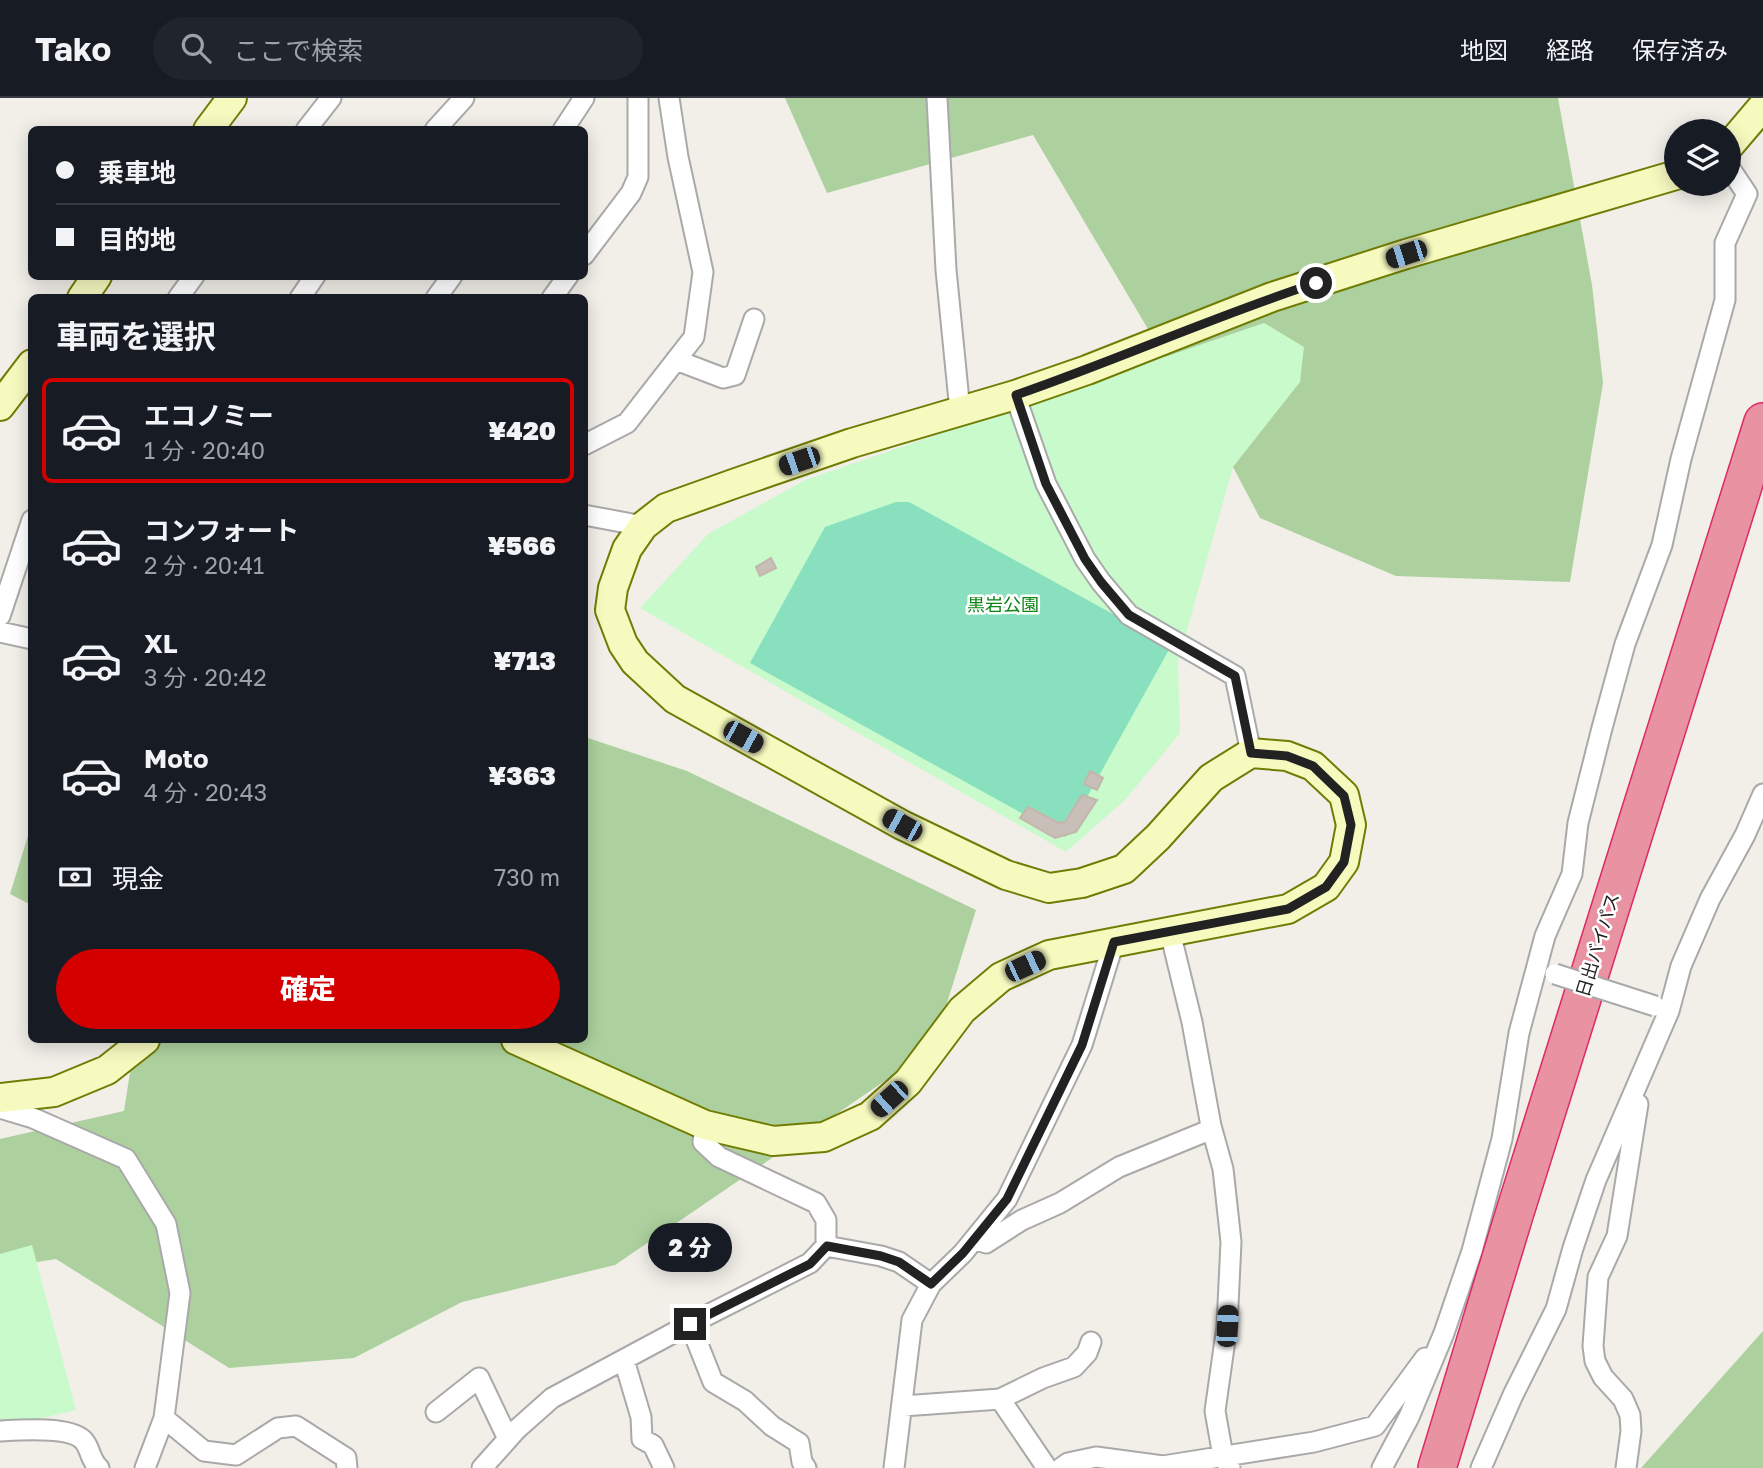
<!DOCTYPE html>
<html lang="ja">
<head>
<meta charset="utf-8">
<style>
	:root { --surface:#171b24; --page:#20242c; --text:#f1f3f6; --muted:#9ea1a6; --line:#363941; --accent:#d40000 }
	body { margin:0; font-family:"Golos Text","Noto Sans JP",sans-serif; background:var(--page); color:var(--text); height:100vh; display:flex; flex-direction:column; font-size:26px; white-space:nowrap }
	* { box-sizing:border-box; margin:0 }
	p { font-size:23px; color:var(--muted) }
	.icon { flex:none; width:38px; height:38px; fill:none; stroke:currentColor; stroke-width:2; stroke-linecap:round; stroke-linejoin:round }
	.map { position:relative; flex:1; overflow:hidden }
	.sheet { position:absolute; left:28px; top:196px; width:560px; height:749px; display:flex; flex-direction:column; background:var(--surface); border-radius:10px; box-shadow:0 4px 18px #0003 }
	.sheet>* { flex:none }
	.top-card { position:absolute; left:28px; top:28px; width:560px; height:154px; border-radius:10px; box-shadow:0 4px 18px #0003; display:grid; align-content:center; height:154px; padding:0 28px; background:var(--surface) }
	.buttons { position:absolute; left:1664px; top:21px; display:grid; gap:14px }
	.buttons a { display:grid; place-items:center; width:77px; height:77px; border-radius:50%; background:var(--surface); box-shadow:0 4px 18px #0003; font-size:35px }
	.end { position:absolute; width:32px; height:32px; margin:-16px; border:9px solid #222; background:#fff; box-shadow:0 0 0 4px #fff }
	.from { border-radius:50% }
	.bubble { position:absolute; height:49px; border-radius:24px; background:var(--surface); box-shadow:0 4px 18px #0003; font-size:23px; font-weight:800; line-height:49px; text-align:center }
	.car { position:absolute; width:21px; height:42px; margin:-21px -10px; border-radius:9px; box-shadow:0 0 5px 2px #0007; background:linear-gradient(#222 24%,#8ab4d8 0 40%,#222 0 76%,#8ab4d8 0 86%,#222 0) }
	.top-card b { display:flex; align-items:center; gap:24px; height:66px; font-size:26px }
	.top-card b+b { border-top:2px solid var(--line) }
	.top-card i { width:18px; height:18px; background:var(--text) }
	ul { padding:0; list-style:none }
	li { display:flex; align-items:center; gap:21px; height:105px; margin:0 14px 10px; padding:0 14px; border:4px solid transparent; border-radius:10px }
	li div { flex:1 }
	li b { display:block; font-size:26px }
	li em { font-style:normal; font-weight:800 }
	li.selected { border-color:var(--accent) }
	li>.icon { width:63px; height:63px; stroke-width:1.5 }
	h2 { padding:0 28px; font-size:32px; line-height:84px }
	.pay { display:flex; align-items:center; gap:18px; height:77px; padding:0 28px; font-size:26px }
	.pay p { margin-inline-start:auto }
	.button { display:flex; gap:14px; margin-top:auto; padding:14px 28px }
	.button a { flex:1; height:80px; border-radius:42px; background:var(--accent); color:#fff; font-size:28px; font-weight:800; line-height:80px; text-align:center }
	header { display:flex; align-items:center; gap:42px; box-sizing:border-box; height:98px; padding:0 35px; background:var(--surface); border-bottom:2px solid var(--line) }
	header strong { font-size:33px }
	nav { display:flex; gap:38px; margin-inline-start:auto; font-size:24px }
	.search { width:490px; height:63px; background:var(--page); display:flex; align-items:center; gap:18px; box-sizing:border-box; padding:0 24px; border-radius:38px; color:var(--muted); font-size:26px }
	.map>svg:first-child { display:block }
	.forest { fill:#add19e }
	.park { fill:#c8facc }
	.pitch { fill:#88e0be }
	.building { fill:#c7bfb8; stroke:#c4b6ab; stroke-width:2 }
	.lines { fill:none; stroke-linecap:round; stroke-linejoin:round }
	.street-casing { stroke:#a9a9a9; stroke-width:23 }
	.secondary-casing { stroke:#707d05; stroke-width:32 }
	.highway-casing { stroke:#dc2a67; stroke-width:40 }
	.street { stroke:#fff; stroke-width:19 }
	.secondary { stroke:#f7fabf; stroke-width:28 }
	.highway { stroke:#e892a2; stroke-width:37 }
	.street-bridge-casing { stroke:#a9a9a9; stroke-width:23; stroke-linecap:butt }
	.street-bridge { stroke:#fff; stroke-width:19 }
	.route { stroke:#222; stroke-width:9 }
	.labels { text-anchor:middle; stroke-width:5; stroke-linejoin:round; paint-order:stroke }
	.park-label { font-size:18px; fill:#0c8416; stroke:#fff }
	.street-label { font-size:18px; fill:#222; stroke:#fff }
</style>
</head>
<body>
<header>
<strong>Tako</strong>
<div class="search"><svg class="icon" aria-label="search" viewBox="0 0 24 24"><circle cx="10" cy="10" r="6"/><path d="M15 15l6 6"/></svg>ここで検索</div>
<nav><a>地図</a><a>経路</a><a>保存済み</a></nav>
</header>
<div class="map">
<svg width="1763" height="1370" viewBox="0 0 1763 1370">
	<rect width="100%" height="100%" fill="#f2efe9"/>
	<path class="forest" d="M785,0h773l34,187 11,98 -33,199 -174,-6 -136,-58 -27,-51 -24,-35 -176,-297 -206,58z
		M585,639l102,34 289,139 -43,138 -318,217 -153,37 -108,56 -125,10 -173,-109 -56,9v-129l124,-28 11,-71h449z
		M31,728v79l-21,-11z
		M1763,1233v137h-122z"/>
	<path class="park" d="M1264,225l40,24 -4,35 -67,85 -55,195 2,71 -54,66 -60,53 -426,-244 68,-74 97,-54z
		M32,1147l44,165 -76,18v-174z"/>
	<path class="pitch" d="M896,404h13l262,144 -106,191 -315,-174 75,-136z"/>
	<path class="building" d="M771,460l5,10 -16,8 -4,-9z
		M1090,673l13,7 -6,12 -13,-6z
		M1082,697l15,5 -21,32 -21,6 -35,-20 8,-11 31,16 6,-1z"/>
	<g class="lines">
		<defs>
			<path id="street" d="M937,0l9,172 14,141
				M306,32l25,-32
				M435,32l29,-32
				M563,32l21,-32
				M584,157l47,-62 7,-16v-79
				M178,200l16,-22
				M300,200l15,-22
				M436,200l16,-22
				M552,200l16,-22
				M676,262l47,18 12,-3 19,-56
				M1015,297l31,89 39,75 16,23 28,33 106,61 16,77
				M584,347l43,-22 67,-86 9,-65 -25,-115 -9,-59
				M584,417l59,11
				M0,518l32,-96
				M0,534l32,7
				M1170,834l22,90 19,104 12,43 8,73 -4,84 -12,85 8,45 7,12
				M0,1010l33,10 93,41 40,65 14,69 -16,125
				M975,1141l11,4 36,-23 38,-17 59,-36 93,-38
				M826,1148l55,10 18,6 32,22
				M690,1226l23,58 32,19 27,25 27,17 3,19 4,6
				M624,1262l17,57 1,22 11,6 11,23
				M1000,1301l47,69
				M903,1308l97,-7 43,-21 31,-11 13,-14 4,-11
				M436,1314l43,-34 29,61
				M0,1333c19,-1 69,-5 83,9 8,8 6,19 16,28
				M145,1370l19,-50 40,33 32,4 42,-27 18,-2 50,32 1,10
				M482,1370l34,-38 36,-32 138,-74 120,-61 16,-17v-26l-10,-17 -97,-46 -16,-15 2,-17
				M894,1370l18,-148 19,-36 32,-31 44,-54 75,-154 32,-103
				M1061,1370l7,-5 28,-6 67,9 151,-24 61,-16 50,-68
				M1382,1370l27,-51 35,-84 28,-82 30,-112 17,-106 26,-97 27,-62 6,-51 24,-95 23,-84 37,-99 19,-86 44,-159v-57l22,-49 -18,-27
				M1481,1370l32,-73 43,-86 17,-61 23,-68 73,-169 12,-45 29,-67 35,-64 18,-41
				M1626,1370l5,-37 -1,-16 -7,-16 -20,-22 -8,-16 -2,-15 5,-69 19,-41 21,-132"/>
			<path id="secondary" d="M208,32l24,-32
				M1729,48l34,-40
				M82,200l15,-22
				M0,308l32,-42
				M516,942l189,85 68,16 51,-4 46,-21 38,-34 54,-72 39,-33 48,-22 239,-46 38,-22 18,-25 7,-37 -7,-30 -31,-29 -26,-10 -36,-3 -40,25 -53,59 -34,32 -42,14 -33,5 -43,-13 -104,-50 -227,-126 -40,-37 -12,-18 -13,-34 3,-22 14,-39 16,-23 23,-18 70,-25 116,-40 163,-48 72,-25 185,-73 134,-43 270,-79
				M0,1000l54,-6 53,-22 38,-30"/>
			<path id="highway" d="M1437,1370l78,-256 248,-790"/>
		</defs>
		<use href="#street" class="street-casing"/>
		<use href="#secondary" class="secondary-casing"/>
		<use href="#highway" class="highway-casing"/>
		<use href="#street" class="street"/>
		<use href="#secondary" class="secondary"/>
		<use href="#highway" class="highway"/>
		<defs>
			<path id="street-bridge" d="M1555,876l100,32"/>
		</defs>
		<use href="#street-bridge" class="street-bridge-casing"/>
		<use href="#street-bridge" class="street-bridge"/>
	</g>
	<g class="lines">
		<path class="route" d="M690,1226l120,-60 17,-18 54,10 18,6 32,22 32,-31 44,-54 75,-154 32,-103 174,-33 38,-22 18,-25 7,-37 -7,-29 -31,-30 -26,-10 -36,-3 -16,-77 -106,-61 -28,-33 -16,-23 -39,-75 -30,-89c101,-35 199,-79 300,-112"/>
	</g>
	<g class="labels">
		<g class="park-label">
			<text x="1003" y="513">黒岩公園</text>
		</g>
		<g class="street-label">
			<text transform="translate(1598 847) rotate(-73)" y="6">日出バイパス</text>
		</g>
	</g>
</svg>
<div class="buttons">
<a><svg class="icon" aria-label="layers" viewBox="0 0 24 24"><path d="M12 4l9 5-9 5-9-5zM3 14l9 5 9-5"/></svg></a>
</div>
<i class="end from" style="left:1316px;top:185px"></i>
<i class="end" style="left:690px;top:1226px"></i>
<div class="bubble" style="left:648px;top:1125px;width:84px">2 分</div>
<i class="car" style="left:1406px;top:156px;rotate:252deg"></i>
<i class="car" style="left:799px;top:363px;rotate:251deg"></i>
<i class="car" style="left:743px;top:639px;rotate:119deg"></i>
<i class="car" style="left:902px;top:727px;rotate:299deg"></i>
<i class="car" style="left:1025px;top:868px;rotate:65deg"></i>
<i class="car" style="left:889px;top:1001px;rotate:228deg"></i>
<i class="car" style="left:1227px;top:1228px;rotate:3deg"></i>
<div class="top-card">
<b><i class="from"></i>乗車地</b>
<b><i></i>目的地</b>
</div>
<section class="sheet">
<h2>車両を選択</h2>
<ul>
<li class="selected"><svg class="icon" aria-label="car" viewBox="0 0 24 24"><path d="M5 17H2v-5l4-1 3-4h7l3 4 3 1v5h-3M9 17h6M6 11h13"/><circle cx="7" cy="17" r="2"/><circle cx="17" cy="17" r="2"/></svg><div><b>エコノミー</b><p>1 分 · 20:40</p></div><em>¥420</em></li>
<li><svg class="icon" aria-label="car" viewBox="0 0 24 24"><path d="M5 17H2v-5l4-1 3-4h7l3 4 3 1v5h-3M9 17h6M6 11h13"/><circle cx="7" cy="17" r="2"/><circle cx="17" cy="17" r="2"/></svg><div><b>コンフォート</b><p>2 分 · 20:41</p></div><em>¥566</em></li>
<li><svg class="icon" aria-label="car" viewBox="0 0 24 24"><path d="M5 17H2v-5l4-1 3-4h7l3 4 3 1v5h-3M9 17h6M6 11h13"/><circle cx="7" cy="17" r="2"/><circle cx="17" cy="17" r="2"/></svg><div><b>XL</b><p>3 分 · 20:42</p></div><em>¥713</em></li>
<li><svg class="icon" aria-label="car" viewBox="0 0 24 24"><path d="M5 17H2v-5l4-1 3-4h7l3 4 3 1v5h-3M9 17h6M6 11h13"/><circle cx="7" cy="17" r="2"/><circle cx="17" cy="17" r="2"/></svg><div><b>Moto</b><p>4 分 · 20:43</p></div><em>¥363</em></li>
</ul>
<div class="pay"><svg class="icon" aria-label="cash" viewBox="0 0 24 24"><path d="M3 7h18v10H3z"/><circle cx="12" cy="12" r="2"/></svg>現金<p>730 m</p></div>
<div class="button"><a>確定</a></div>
</section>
</div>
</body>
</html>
